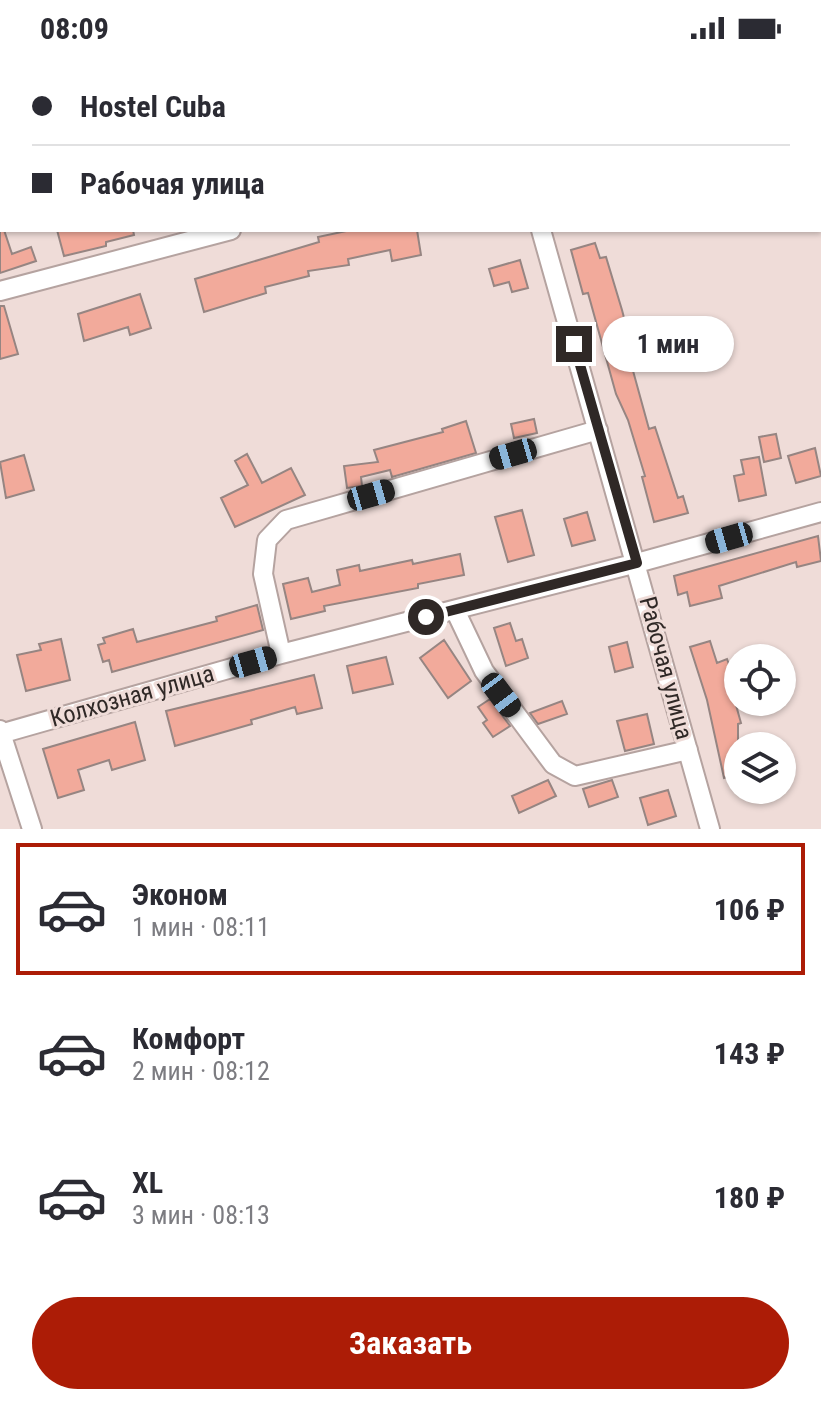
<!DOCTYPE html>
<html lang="ru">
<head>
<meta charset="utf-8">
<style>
	:root { --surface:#fff; --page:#f7f7f7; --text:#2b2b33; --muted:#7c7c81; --line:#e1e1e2; --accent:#ac1c06 }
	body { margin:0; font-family:"Roboto Condensed",sans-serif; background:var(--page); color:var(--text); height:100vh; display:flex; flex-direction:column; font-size:30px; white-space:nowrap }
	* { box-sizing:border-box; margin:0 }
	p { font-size:26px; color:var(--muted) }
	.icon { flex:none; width:44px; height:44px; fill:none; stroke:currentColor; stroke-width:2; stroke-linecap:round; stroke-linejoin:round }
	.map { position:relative; height:773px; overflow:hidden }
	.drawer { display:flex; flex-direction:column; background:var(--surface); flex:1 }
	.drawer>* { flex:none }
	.top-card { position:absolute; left:0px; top:0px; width:822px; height:176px; box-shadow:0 2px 6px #0004; display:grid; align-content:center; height:176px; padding:0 32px; background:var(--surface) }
	.tools { position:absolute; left:724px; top:588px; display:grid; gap:16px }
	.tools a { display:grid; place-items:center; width:72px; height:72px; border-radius:50%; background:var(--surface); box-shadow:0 2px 6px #0004; font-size:40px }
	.end { position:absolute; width:36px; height:36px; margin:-18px; border:10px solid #2f2826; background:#fff; box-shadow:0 0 0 4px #fff }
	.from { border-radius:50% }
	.bubble { position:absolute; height:56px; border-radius:28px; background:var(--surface); box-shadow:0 2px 6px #0004; font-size:26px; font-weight:700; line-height:56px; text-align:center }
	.car { position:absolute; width:24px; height:48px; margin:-24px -12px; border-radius:10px; box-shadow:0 0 6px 2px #0007; background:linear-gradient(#222 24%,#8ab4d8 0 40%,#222 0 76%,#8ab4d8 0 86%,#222 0) }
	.top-card b { display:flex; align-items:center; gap:28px; height:76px; font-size:30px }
	.top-card b+b { border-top:2px solid var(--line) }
	.top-card i { width:20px; height:20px; background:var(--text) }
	ul { padding:14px 0 0; list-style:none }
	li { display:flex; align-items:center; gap:24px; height:132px; margin:0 16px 12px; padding:0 16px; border:4px solid transparent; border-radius:0px }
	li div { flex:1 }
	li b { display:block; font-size:30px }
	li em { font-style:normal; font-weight:700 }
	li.on { border-color:var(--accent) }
	li>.icon { width:72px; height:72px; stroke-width:1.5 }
	.primary-button { display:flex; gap:16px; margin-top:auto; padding:16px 32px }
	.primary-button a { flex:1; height:92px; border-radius:48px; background:var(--accent); color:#fff; font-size:32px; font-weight:700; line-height:92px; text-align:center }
	.status { display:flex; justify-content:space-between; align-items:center; height:56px; padding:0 40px; background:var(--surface); direction:ltr }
	.status svg { height:22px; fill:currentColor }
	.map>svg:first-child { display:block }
	.building { fill:#f2aa9b; stroke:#968582; stroke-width:2 }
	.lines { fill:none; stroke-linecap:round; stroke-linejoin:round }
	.minor-casing { stroke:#b5a3a0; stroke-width:22 }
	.minor { stroke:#fff; stroke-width:18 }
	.route { stroke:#2f2826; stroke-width:10 }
	.labels { text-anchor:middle; stroke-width:6; stroke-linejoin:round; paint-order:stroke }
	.street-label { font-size:24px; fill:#2f2826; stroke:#efdcd8 }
</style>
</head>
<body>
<div class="status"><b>08:09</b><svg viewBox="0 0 49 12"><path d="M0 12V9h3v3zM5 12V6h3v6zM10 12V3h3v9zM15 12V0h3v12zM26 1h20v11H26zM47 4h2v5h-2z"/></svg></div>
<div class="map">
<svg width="821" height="773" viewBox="0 0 821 773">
	<rect width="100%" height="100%" fill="#efdcd8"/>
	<path class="building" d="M0,172l4,2 8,24 19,-7 5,14 -36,12z
		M57,174h76l1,5 -28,7v4l-42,10z
		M351,174h66l4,25 -29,6 -2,-11 -42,9 1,6 -41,6 1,5 -44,11 1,6 -62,19 -9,-33 124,-37 -1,-5z
		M595,187l5,15 6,-1 16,53 7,27 -5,1 25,91 6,-2 23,71 5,-2 5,17 -34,9 -12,-45 3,-1 -17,-56 -12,-26 -28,-101 -5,1 -12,-44z
		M520,204l8,28 -16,4 -3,-10 -15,4 -5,-17z
		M140,238l11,34 -21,7 -2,-8 -44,14 -6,-27z
		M0,250h4l14,48 -18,5z
		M534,363l3,14 -23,5 -3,-14z
		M466,365l10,32 -84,24 -2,-7 -29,7 1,9 -15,2 -3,-22 34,-4 -4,-12 69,-18 -1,-3z
		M776,378l5,24 -17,4 -5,-25z
		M815,392l6,28 -25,7 -8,-27z
		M247,398l15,29 29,-15 14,27 -70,32 -14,-29 27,-13 -13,-24z
		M24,399l10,35 -28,8 -6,-36z
		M759,401l7,38 -27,6 -5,-25 10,-2 -3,-14z
		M522,454l12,45 -26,7 -13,-45z
		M587,456l8,28 -23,6 -8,-27z
		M818,480l3,25 -24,6 -1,-5 -77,24 3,12 -32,8 -3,-14 -9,3 -4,-19z
		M460,498l4,21 -46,9v4l-94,18 1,5 -34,8 -8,-35 25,-6 4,14 28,-7 -3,-15 22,-5 1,6 52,-11 1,4z
		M257,549l6,25 -151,42 -3,-12 -6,2 -5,-17 7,-2 -2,-5 30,-9 4,13 80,-21 -1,-4z
		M510,567l6,18 6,-2 6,19 -22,8 -12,-38z
		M61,583l9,41 -44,11 -9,-36 24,-5 -2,-6z
		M444,584l27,41 -23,17 -28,-40z
		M710,585l7,22 10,-4 7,19 -5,2 12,43 -3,1v50l-14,4 -17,-78 -17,-53z
		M627,586l6,25 -18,5 -6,-25z
		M386,601l7,27 -40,9 -6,-27z
		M314,619l8,33 -25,6 -2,-7 -44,13 1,4 -77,22 -9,-35z
		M490,643l20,27 -17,11 -10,-14 4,-3 -9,-13z
		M562,645l5,13 -29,10 -8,-11z
		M647,658l7,30 -29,7 -8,-30z
		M135,666l10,38 -33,10 -3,-10 -31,10 6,20 -26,8 -15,-49z
		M548,724l8,16 -37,17 -7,-17z
		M612,724l6,17 -29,10 -6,-18z
		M668,734l8,26 -28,9 -8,-27z"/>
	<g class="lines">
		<defs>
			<path id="minor" d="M490,0v2
				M820,13l1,-1
				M541,174l169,599
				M0,235l231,-61
				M455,554l29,61 69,93 22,12 113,-26
				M281,598l-18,-80 4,-34 19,-20 312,-90
				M0,674l32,99
				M0,678l281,-80 356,-91 184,-51"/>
		</defs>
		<use href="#minor" class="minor-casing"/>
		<use href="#minor" class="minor"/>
	</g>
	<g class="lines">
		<path class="route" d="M426,561l211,-54 -63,-219"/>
	</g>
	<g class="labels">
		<g class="street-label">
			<text transform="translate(666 612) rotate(75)" y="8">Рабочая улица</text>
			<text transform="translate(132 640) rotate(-16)" y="8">Колхозная улица</text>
		</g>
	</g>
</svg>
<div class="tools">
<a><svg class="icon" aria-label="locate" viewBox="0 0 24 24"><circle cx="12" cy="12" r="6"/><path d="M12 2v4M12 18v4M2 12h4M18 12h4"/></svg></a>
<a><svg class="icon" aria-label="layers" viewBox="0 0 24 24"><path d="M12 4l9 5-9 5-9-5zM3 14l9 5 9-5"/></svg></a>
</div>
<i class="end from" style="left:426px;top:561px"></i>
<i class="end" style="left:574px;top:288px"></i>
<div class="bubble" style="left:602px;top:260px;width:132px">1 мин</div>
<i class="car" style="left:513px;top:398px;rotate:254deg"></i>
<i class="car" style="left:371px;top:439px;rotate:74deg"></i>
<i class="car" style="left:729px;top:482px;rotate:254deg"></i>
<i class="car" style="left:253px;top:606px;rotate:74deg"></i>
<i class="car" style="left:501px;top:639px;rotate:143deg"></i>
<div class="top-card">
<b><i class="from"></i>Hostel Cuba</b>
<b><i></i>Рабочая улица</b>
</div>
</div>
<section class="drawer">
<ul>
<li class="on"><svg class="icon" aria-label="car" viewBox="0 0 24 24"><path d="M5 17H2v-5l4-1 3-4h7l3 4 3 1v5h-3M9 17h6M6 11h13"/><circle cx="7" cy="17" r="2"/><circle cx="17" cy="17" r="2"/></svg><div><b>Эконом</b><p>1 мин · 08:11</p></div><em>106 ₽</em></li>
<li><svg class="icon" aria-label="car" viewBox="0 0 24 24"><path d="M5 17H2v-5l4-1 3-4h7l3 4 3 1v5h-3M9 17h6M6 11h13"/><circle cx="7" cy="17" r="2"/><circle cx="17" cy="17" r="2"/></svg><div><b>Комфорт</b><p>2 мин · 08:12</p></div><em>143 ₽</em></li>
<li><svg class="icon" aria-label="car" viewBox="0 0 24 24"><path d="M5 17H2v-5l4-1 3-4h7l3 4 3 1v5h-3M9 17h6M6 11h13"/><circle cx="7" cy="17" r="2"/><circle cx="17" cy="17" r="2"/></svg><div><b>XL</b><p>3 мин · 08:13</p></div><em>180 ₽</em></li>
</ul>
<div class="primary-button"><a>Заказать</a></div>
</section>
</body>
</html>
